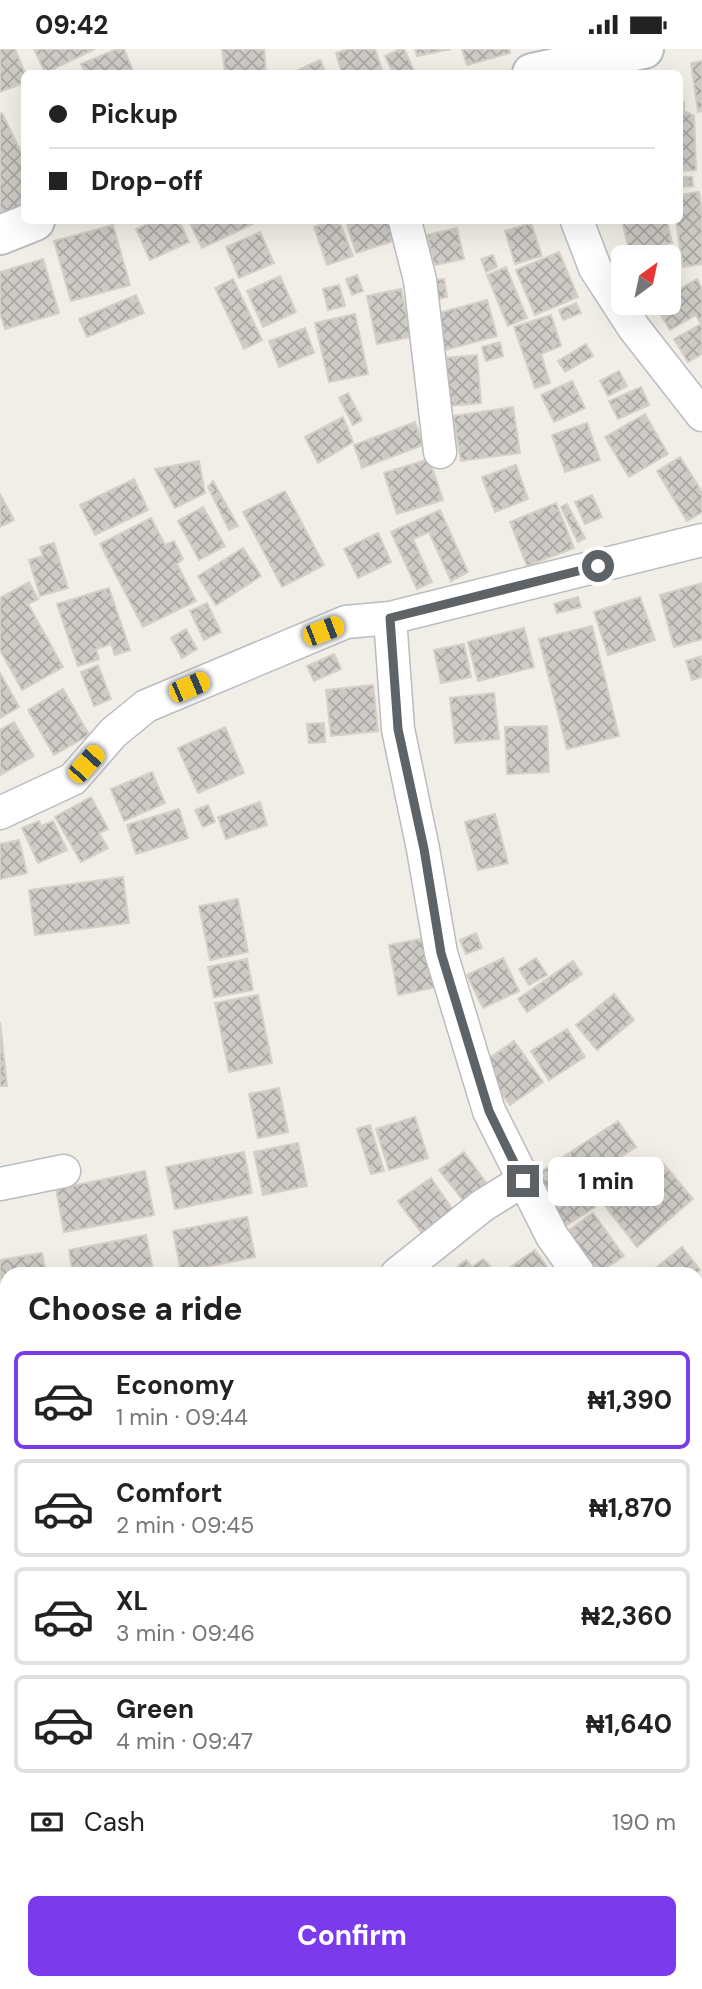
<!DOCTYPE html>
<html lang="en">
<head>
<meta charset="utf-8">
<style>
	:root { --surface:#fff; --page:#f2f2f2; --text:#222; --muted:#767676; --line:#e0e0e0; --accent:#7c3aed }
	body { margin:0; font-family:"DM Sans",sans-serif; background:var(--page); color:var(--text); height:100vh; display:flex; flex-direction:column; font-size:26px; white-space:nowrap }
	* { box-sizing:border-box; margin:0 }
	p { font-size:23px; color:var(--muted) }
	.icon { flex:none; width:38px; height:38px; fill:none; stroke:currentColor; stroke-width:2; stroke-linecap:round; stroke-linejoin:round }
	.map { position:relative; flex:1; overflow:hidden }
	.drawer { position:absolute; left:0px; top:1218px; width:704px; height:723px; display:flex; flex-direction:column; background:var(--surface); border-radius:21px 21px 0 0; box-shadow:0 7px 28px #0002 }
	.drawer>* { flex:none }
	.hud { position:absolute; left:21px; top:21px; width:662px; height:154px; border-radius:10px; box-shadow:0 7px 28px #0002; display:grid; align-content:center; height:154px; padding:0 28px; background:var(--surface) }
	.needle { width:46px; rotate:33deg }
	.controls { position:absolute; left:611px; top:196px; display:grid; gap:14px }
	.controls a { display:grid; place-items:center; width:70px; height:70px; border-radius:10px; background:var(--surface); box-shadow:0 7px 28px #0002; font-size:35px }
	.end { position:absolute; width:32px; height:32px; margin:-16px; border:9px solid #5e6367; background:#fff; box-shadow:0 0 0 4px #fff }
	.from { border-radius:50% }
	.bubble { position:absolute; height:49px; border-radius:10px; background:var(--surface); box-shadow:0 7px 28px #0002; font-size:23px; font-weight:700; line-height:49px; text-align:center }
	.car { position:absolute; width:21px; height:42px; margin:-21px -10px; border-radius:9px; box-shadow:0 0 5px 2px #0007; background:linear-gradient(#f5c518 24%,#345 0 40%,#f5c518 0 76%,#345 0 86%,#f5c518 0) }
	.hud b { display:flex; align-items:center; gap:24px; height:66px; font-size:26px }
	.hud b+b { border-top:2px solid var(--line) }
	.hud i { width:18px; height:18px; background:var(--text) }
	ul { padding:0; list-style:none }
	li { display:flex; align-items:center; gap:21px; height:98px; margin:0 14px 10px; padding:0 14px; border:4px solid var(--line); border-radius:10px }
	li div { flex:1 }
	li b { display:block; font-size:26px }
	li em { font-style:normal; font-weight:700 }
	li.selected { border-color:var(--accent) }
	li>.icon { width:63px; height:63px; stroke-width:1.5 }
	h2 { padding:0 28px; font-size:32px; line-height:84px }
	.pay { display:flex; align-items:center; gap:18px; height:77px; padding:0 28px; font-size:26px }
	.pay p { margin-inline-start:auto }
	.cta { display:flex; gap:14px; margin-top:auto; padding:14px 28px }
	.cta a { flex:1; height:80px; border-radius:10px; background:var(--accent); color:#fff; font-size:28px; font-weight:700; line-height:80px; text-align:center }
	.status { display:flex; justify-content:space-between; align-items:center; height:49px; padding:0 35px; background:var(--surface); direction:ltr }
	.status svg { height:19px; fill:currentColor }
	.map>svg:first-child { display:block }
	.building { fill:url(#building-cross-hatch); stroke:#d6cfc5; stroke-width:2 }
	.lines { fill:none; stroke-linecap:round; stroke-linejoin:round }
	.street-casing { stroke:#b9bcc0; stroke-width:35 }
	.secondary-casing { stroke:#b8bcc0; stroke-width:42 }
	.street { stroke:#fff; stroke-width:32 }
	.secondary { stroke:#fff; stroke-width:38 }
	.route { stroke:#5e6367; stroke-width:9 }
</style>
</head>
<body>
<div class="status"><b>09:42</b><svg viewBox="0 0 49 12"><path d="M0 12V9h3v3zM5 12V6h3v6zM10 12V3h3v9zM15 12V0h3v12zM26 1h20v11H26zM47 4h2v5h-2z"/></svg></div>
<div class="map">
<svg width="702" height="1940" viewBox="0 0 702 1940">
	<defs>
		<pattern id="building-cross-hatch" width="8" height="8" patternUnits="userSpaceOnUse" patternTransform="scale(1.75)"><rect width="8" height="8" fill="#cecbc6"/><path d="M0 0l8 8M0 8l8-8" fill="none" stroke="#aaa8a5"/></pattern>
	</defs>
	<rect width="100%" height="100%" fill="#f1eee7"/>
	<path class="building" d="M0,0h15l10,24 -1,10 -24,9z
		M34,0h61l-50,24z
		M117,0h7l10,24h-49l-4,-9z
		M222,0h42l2,23 -41,1z
		M349,0h26l8,24h-41l-6,-20z
		M400,0h4l10,22 -5,2h-16l-8,-17z
		M415,0h36l-34,7z
		M462,0h47l1,4 -43,12z
		M320,11l6,13h-29l-1,-2z
		M702,12v50l-4,1 -7,-49z
		M684,53v9l10,5 2,54 -17,1v-68z
		M2,64l22,45v54l-24,11v-109z
		M679,128h13l1,9 -14,1z
		M699,143l3,19v53l-19,3 -7,-46h3v-26z
		M154,172h25l10,21 -39,18 -14,-31z
		M189,172h63l1,3 -51,24z
		M333,172h6l14,35 -26,9 -13,-38z
		M346,172h44l6,19 -40,13z
		M622,172h45l5,22 -42,10z
		M531,174l11,33 -27,8 -10,-33z
		M113,176l17,60 -59,16 -17,-60z
		M457,179l7,31 -30,6 -7,-30z
		M260,183l14,31 -35,15 -13,-31z
		M559,203l19,45 -43,18 -19,-45z
		M493,206l4,12 -11,5 -5,-13z
		M43,210l16,54 -54,16 -5,-16v-41z
		M506,218l21,51 -19,8 -21,-51z
		M357,226l6,16 -11,4 -6,-16z
		M280,227l16,36 -33,15 -16,-36z
		M233,230l29,61 -18,9 -29,-61z
		M444,230l3,18 -14,3 -3,-19z
		M697,230l5,10v65l-14,8 -14,-23 27,-15 -5,-9 -26,15 -16,-26 14,-1v-7z
		M339,236l6,21 -17,4 -5,-21z
		M401,240l10,48 -34,7 -10,-48z
		M136,246l8,18 -57,24 -8,-18z
		M487,251l10,36 -52,14 -10,-36z
		M576,254l5,10 -18,7 -4,-10z
		M355,265l13,60 -39,8 -14,-59z
		M551,266l10,31 -20,8 9,29 -15,5 -21,-61z
		M305,279l9,25 -35,14 -10,-26z
		M500,293l3,14 -17,5 -4,-14z
		M586,295l7,12 -28,16 -7,-11z
		M477,306l4,48 -33,3 -4,-48z
		M619,322l8,15 -19,10 -8,-15z
		M572,332l13,27 -31,14 -13,-27z
		M641,338l8,18 -31,14 -9,-18z
		M348,344l14,27 -9,5 -14,-27z
		M513,358l7,46 -59,8 -8,-45z
		M645,365l23,40 -39,23 -24,-40z
		M343,368l10,25 -35,21 -13,-26z
		M415,373l8,23 -61,23 -8,-23z
		M587,374l13,37 -35,12 -13,-37z
		M680,408l22,35v20l-15,9 -30,-50z
		M429,410l14,41 -46,14 -13,-41z
		M199,412l6,32 -30,15 -20,-39z
		M516,416l12,34 -33,13 -13,-35z
		M134,430l14,31 -53,25 -15,-30z
		M213,432l25,45 -9,4 -21,-43z
		M285,442l39,74 -42,22 -39,-75z
		M0,445l14,26 -14,7z
		M592,446l10,22 -17,7 -10,-22z
		M556,454l18,45 -47,18 -17,-44z
		M567,455l18,34 -7,4 -17,-35z
		M203,458l22,39 -26,14 -21,-39z
		M440,461l28,62 -17,9 -22,-49 -16,7 19,43 -15,7 -26,-57z
		M151,469l14,27 9,-4 9,18 -6,5 19,37 -53,26 -43,-83z
		M378,484l13,29 -33,16 -14,-29z
		M54,494l14,45 -28,8 -11,-36 14,-4 -3,-9z
		M243,499l18,28 -45,29 -18,-29z
		M29,533l9,17 -10,5 35,63 -41,23 -22,-40v-52z
		M702,534v56l-28,8 -14,-52z
		M109,539l21,62 -15,5 -4,-11 -15,5 3,10 -21,7 -21,-62z
		M578,548l3,10 -24,6 -3,-9z
		M640,548l15,43 -47,15 -14,-43z
		M207,554l14,29 -17,8 -14,-29z
		M592,577l27,110 -52,13 -28,-110z
		M524,579l10,39 -56,14 -10,-39z
		M186,580l11,20 -15,9 -11,-20z
		M464,595l7,33 -30,6 -7,-33z
		M334,605l7,15 -27,12 -7,-15z
		M702,607v21l-10,3 -6,-19z
		M98,616l13,34 -17,7 -13,-34z
		M0,624l19,34 -19,11z
		M373,636l5,46 -47,5 -5,-46z
		M63,640l26,46 -35,20 -26,-45z
		M494,644l5,46 -44,4 -5,-45z
		M14,673l20,34 -34,19v-45z
		M324,674l1,19 -16,1 -2,-19z
		M547,677l2,46 -42,2 -2,-47z
		M225,678l19,46 -46,20 -20,-45z
		M152,723l13,31 -41,18 -13,-32z
		M91,748l17,32 -9,4 9,15 -27,14 -26,-45z
		M260,753l7,23 -41,14 -8,-22z
		M208,756l7,17 -12,5 -8,-17z
		M179,760l9,29 -52,16 -9,-29z
		M495,765l13,49 -30,7 -13,-48z
		M39,772l2,5 12,-5 14,29 -29,13 -16,-35z
		M19,791l8,33 -27,6v-35z
		M123,828l6,46 -94,12 -6,-45z
		M238,850l10,53 -38,8 -11,-54z
		M476,884l6,15 -16,6 -6,-14z
		M426,889l10,49 -38,8 -9,-50z
		M503,909l16,33 -36,17 -16,-33z
		M536,909l11,17 -18,10 -10,-16z
		M247,910l6,31 -39,7 -6,-30z
		M573,912l9,13 -55,38 -9,-13z
		M614,945l20,26 -37,30 -21,-25z
		M258,946l14,68 -43,9 -14,-69z
		M0,973l7,64h-7z
		M567,980l18,28 -36,23 -18,-29z
		M514,992l29,41 -33,23 -29,-41z
		M279,1039l9,44 -30,6 -9,-44z
		M415,1068l13,41 -39,12 -13,-41z
		M618,1072l18,26 -56,37 15,23 -31,20 -33,-49z
		M370,1076l14,46 -13,3 -14,-45z
		M298,1094l9,43 -44,9 -9,-43z
		M244,1103l8,41 -77,16 -9,-42z
		M464,1103l26,36 -23,17 -28,-35z
		M662,1113l31,37 -56,48 -32,-41z
		M145,1122l9,44 -90,17 -8,-43z
		M431,1129l24,35 -31,23 -26,-35z
		M593,1164l31,43 -27,18h-5l-28,-40z
		M247,1168l8,40 -74,15 -8,-41z
		M146,1186l8,39h-81l-4,-24z
		M682,1198l18,23 -4,4h-48z
		M535,1201l17,24h-38l-5,-6z
		M42,1204l4,21h-39v36l-7,-37v-13z
		M483,1210l7,7 -10,8h-15l-7,-8 8,-6 6,7z
		M700,1288l2,2v48l-6,-5v-40z
		M7,1370v24l-7,4v-25z
		M696,1371l6,6v30l-3,3 -3,-2z
		M7,1408v40l-6,4 -1,-40z
		M702,1418v29l-6,-5v-18z
		M696,1448l6,6v46l-6,5z
		M0,1521l7,13v20l-7,4z
		M7,1569v31l-7,-12v-15z
		M702,1576v55l-6,-5v-44z
		M696,1635l6,5v37l-4,3z
		M702,1683v41l-6,-6v-29z
		M0,1688l7,11v16l-7,5z
		M702,1737v28l-6,-6v-17z
		M7,1738v58l-5,4 -2,-58z
		M696,1879l6,5v18l-6,6z
		M0,1913l7,9v12h10l5,6h-22z
		M151,1934h63l5,6h-76z
		M278,1934h44l-4,6h-44z
		M432,1934h43l-4,6h-30z
		M642,1934h27l-6,6h-15z"/>
	<g class="lines">
		<defs>
			<path id="street" d="M405,172l15,59 20,172
				M577,172l18,47 39,60 68,87
				M390,569l8,111 25,120 18,104 48,158 63,125 27,38
				M0,764l73,-34 40,-46 33,-27 200,-84 44,-4 312,-78
				M0,1135l64,-13
				M397,1225l85,-68 40,-25
				M696,1350l6,5
				M0,1478l7,-4"/>
			<path id="secondary" d="M532,24l112,-24
				M0,186l35,-14
				M696,1534l6,-7
				M0,1820l7,10
				M79,1934l4,6
				M379,1940l5,-6"/>
		</defs>
		<use href="#street" class="street-casing"/>
		<use href="#secondary" class="secondary-casing"/>
		<use href="#street" class="street"/>
		<use href="#secondary" class="secondary"/>
	</g>
	<g class="lines">
		<path class="route" d="M523,1132l-34,-70 -48,-158 -17,-104 -26,-120 -8,-111 208,-52"/>
	</g>
</svg>
<div class="controls">
<a><svg class="needle" viewBox="-14 -14 28 28"><path d="M0-13l5 13h-10z" fill="#e53935"/><path d="M0 13l5-13h-10z" fill="#767676"/></svg></a>
</div>
<i class="end from" style="left:598px;top:517px"></i>
<i class="end" style="left:523px;top:1132px"></i>
<div class="bubble" style="left:548px;top:1108px;width:116px">1 min</div>
<i class="car" style="left:323px;top:582px;rotate:69deg"></i>
<i class="car" style="left:189px;top:638px;rotate:67deg"></i>
<i class="car" style="left:86px;top:715px;rotate:42deg"></i>
<div class="hud">
<b><i class="from"></i>Pickup</b>
<b><i></i>Drop-off</b>
</div>
<section class="drawer">
<h2>Choose a ride</h2>
<ul>
<li class="selected"><svg class="icon" aria-label="car" viewBox="0 0 24 24"><path d="M5 17H2v-5l4-1 3-4h7l3 4 3 1v5h-3M9 17h6M6 11h13"/><circle cx="7" cy="17" r="2"/><circle cx="17" cy="17" r="2"/></svg><div><b>Economy</b><p>1 min · 09:44</p></div><em>₦1,390</em></li>
<li><svg class="icon" aria-label="car" viewBox="0 0 24 24"><path d="M5 17H2v-5l4-1 3-4h7l3 4 3 1v5h-3M9 17h6M6 11h13"/><circle cx="7" cy="17" r="2"/><circle cx="17" cy="17" r="2"/></svg><div><b>Comfort</b><p>2 min · 09:45</p></div><em>₦1,870</em></li>
<li><svg class="icon" aria-label="car" viewBox="0 0 24 24"><path d="M5 17H2v-5l4-1 3-4h7l3 4 3 1v5h-3M9 17h6M6 11h13"/><circle cx="7" cy="17" r="2"/><circle cx="17" cy="17" r="2"/></svg><div><b>XL</b><p>3 min · 09:46</p></div><em>₦2,360</em></li>
<li><svg class="icon" aria-label="car" viewBox="0 0 24 24"><path d="M5 17H2v-5l4-1 3-4h7l3 4 3 1v5h-3M9 17h6M6 11h13"/><circle cx="7" cy="17" r="2"/><circle cx="17" cy="17" r="2"/></svg><div><b>Green</b><p>4 min · 09:47</p></div><em>₦1,640</em></li>
</ul>
<div class="pay"><svg class="icon" aria-label="cash" viewBox="0 0 24 24"><path d="M3 7h18v10H3z"/><circle cx="12" cy="12" r="2"/></svg>Cash<p>190 m</p></div>
<div class="cta"><a>Confirm</a></div>
</section>
</div>
</body>
</html>
